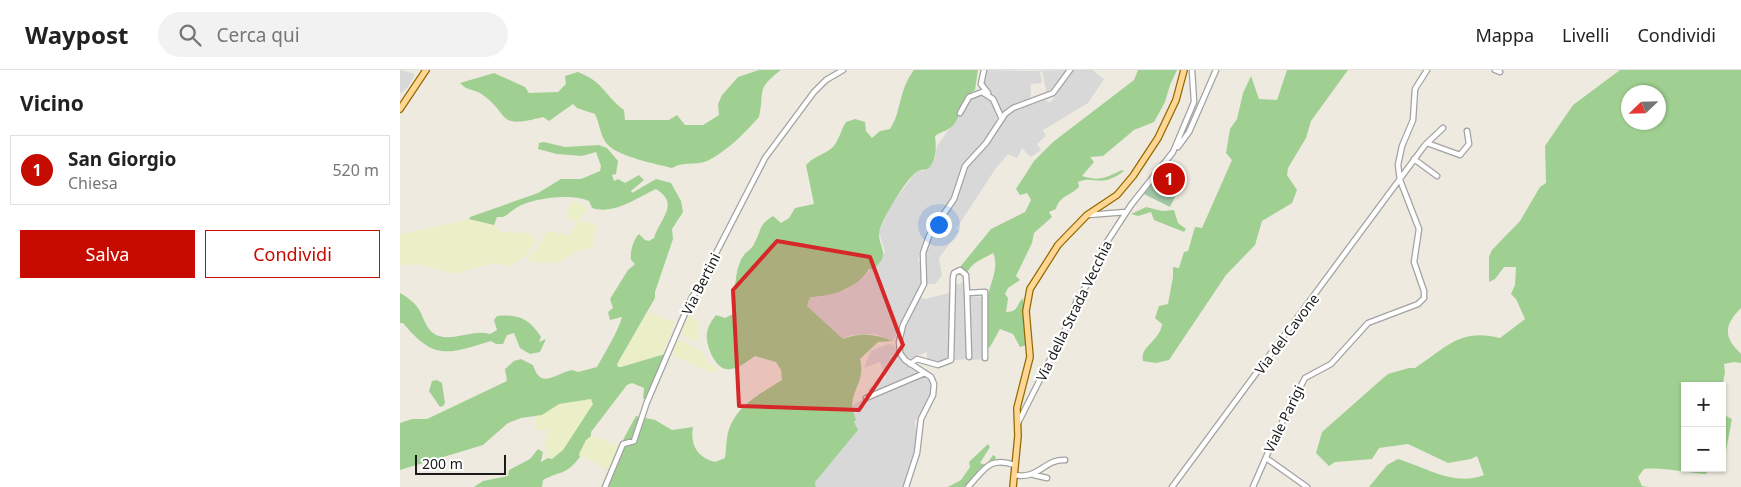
<!DOCTYPE html>
<html lang="it">
<meta charset="utf-8">
<style>
body{margin:0;font-family:"Noto Sans",sans-serif;background:#f2f2f2;color:#222}
.controls{position:absolute;right:15px;bottom:15px;display:grid;overflow:hidden;border-radius:0px;box-shadow:0 1px 4px #0004}
.controls button{width:45px;height:45px;display:grid;place-items:center;padding:0;border:0;border-bottom:1px solid #e0e0e0;background:#fff;color:#222;font:25px sans-serif}
.compass{position:absolute;left:1221px;top:15px;width:45px;height:45px;border-radius:50%;background:#fff;box-shadow:0 1px 4px #0004;rotate:247deg}
.scale{position:absolute;left:15px;bottom:12px;width:91px;box-sizing:border-box;padding-left:5px;border:2px solid #1b1b1b;border-top:0;font-size:14px;line-height:18px;white-space:nowrap;color:#1b1b1b;-webkit-text-stroke:4px #fff;paint-order:stroke}
.you{position:absolute;left:538px;top:154px;width:18px;height:18px;margin:-12px;border:4px solid #fff;border-radius:50%;background:#1a73e8;box-shadow:0 0 0 8px #1a73e833}
.badge{display:grid;place-items:center;width:32px;height:32px;border-radius:50%;background:#c60b00;color:#fff;font-size:16px;font-weight:700}
.pin{position:absolute;translate:-50% -50%;border:2px solid #fff;box-shadow:0 1px 5px #0006}
.list{margin:0;padding:0;list-style:none}
h2{display:flex;justify-content:space-between;align-items:center;height:65px;margin:0;padding:0 20px;font-size:21px}
h2 small{font-size:16px;font-weight:400;color:#767676}
.list li{display:grid;grid-template-columns:32px 1fr auto;gap:15px;align-items:center;box-sizing:border-box;height:70px;margin:0 10px 10px;padding:0 10px;border:1px solid #e0e0e0;border-radius:0px}
.list b{display:block;font-size:19px;white-space:nowrap}
.list p{margin:0;font-size:16px;white-space:nowrap;color:#767676}
.list em{font-size:16px;font-style:normal;color:#767676}
.actions{display:flex;gap:10px;padding:15px 20px}
.actions a{flex:1;padding:11px 0;border:1px solid #c60b00;border-radius:0px;text-align:center;font-size:18px;color:#c60b00}
.actions .main{background:#c60b00;color:#fff}
.icon{flex:none;width:28px;height:28px;fill:none;stroke:currentColor;stroke-width:2;stroke-linecap:round;stroke-linejoin:round}
.map{position:relative;flex:none;width:1341px;height:417px;overflow:hidden}
header{display:flex;align-items:center;gap:30px;box-sizing:border-box;height:70px;padding:0 25px;background:#fff;border-bottom:1px solid #e0e0e0}
header strong{font-size:24px}
nav{display:flex;gap:28px;margin-inline-start:auto;font-size:18px}
.search{width:350px;height:45px;background:#f2f2f2;display:flex;align-items:center;gap:12px;box-sizing:border-box;padding:0 18px;border-radius:28px;color:#767676;font-size:19px}
main{display:flex}
aside{flex:1;background:#fff}
.map>svg:first-child{display:block}
.residential{fill:#d9d8d8}
.farmland{fill:#eaefc8}
.forest{fill:#a0d091;fill-rule:evenodd}
.cemetery{fill:#9fc8a7}
.lines{fill:none;stroke-linecap:round;stroke-linejoin:round}
.minor-casing{stroke:#a2a2a2;stroke-width:7}
.major-casing{stroke:#926a00;stroke-width:8}
.minor{stroke:#fff;stroke-width:4.5}
.major{stroke:#ffd693;stroke-width:5.5}
.marked{fill:#d62828;fill-opacity:0.2;stroke:#d62828;stroke-width:4;stroke-linejoin:round}
.labels{text-anchor:middle;stroke-width:4.5;stroke-linejoin:round;paint-order:stroke}
.street-label{font-size:14px;fill:#1b1b1b;stroke:#fff}
</style>
<header>
<strong>Waypost</strong>
<div class="search"><svg class="icon" aria-label="search" viewBox="0 0 24 24"><circle cx="10" cy="10" r="6"/><path d="M15 15l6 6"/></svg>Cerca qui</div>
<nav><a>Mappa</a><a>Livelli</a><a>Condividi</a></nav>
</header>
<main>
<aside>
<h2>Vicino<small></small></h2>
<ul class="list">
<li><span class="badge">1</span><div><b>San Giorgio</b><p>Chiesa</p></div><em>520 m</em></li>
</ul>
<div class="actions"><a class="main">Salva</a><a>Condividi</a></div>
</aside>
<div class="map">
<svg width="1341" height="417" viewBox="0 0 1341 417">
<rect width="100%" height="100%" fill="#eeeadf"/>
<path class="residential" d="M0,0L15,4L8,17L0,24Z
M586,0L628,1L668,0L647,24L642,1L640,2L642,13L631,14L630,30L617,34L602,43L592,23L583,17Z
M673,0H692L704,9L688,33L643,60L646,66L637,74L641,80L631,87L622,78L617,88L608,84L596,98L556,159L559,161L539,188L542,206L535,214H527L524,188L526,178L541,150L555,131L566,98L607,45L617,39L646,30L650,33Z
M585,24L595,37L597,45L596,53L585,70L565,93L554,127L536,150L520,179L518,191L521,194L522,214L493,271L475,264L451,265L443,269L407,236L410,227H419L446,220L464,207L485,182L479,162L490,136L517,101H524L535,89L537,76L559,45L561,46L567,32L579,25Z
M565,212L567,289L555,290L553,269L554,222H556V215Z
M549,223L551,289L538,294L527,291V282L507,290L501,282L502,261L520,227L525,229Z
M568,226L583,227V289L571,290Z
M488,274L494,275L498,283L485,289L497,285L509,298L520,303L470,325L468,319L486,308L480,292L464,298L471,281Z
M520,307L530,310L532,323L515,352L517,375L505,417H416L415,412L456,350L452,336L464,328L468,330Z"/>
<path class="farmland" d="M172,130L188,138L178,151L197,154L193,168L195,174L188,179L178,180L159,193L131,192L127,188L136,180L147,161L170,165L177,152L166,146Z
M69,149L94,155L101,162L130,163L135,168V173L124,187L109,196L94,193L53,204L23,195H0V164Z
M248,242L275,252L262,285L218,297L217,294Z
M288,246L299,252V270L295,272L279,263Z
M277,269L300,280L308,293L317,298V301L313,303L274,286L273,280Z
M192,329L194,334L163,380L151,389L148,388L144,375L148,360H136L135,345H142L159,334Z
M193,366L220,377L209,400L179,385L186,370Z"/>
<path class="forest" d="M359,0H381C355,20 365,20 359,47C345,63 326,82 307,91C295,96 282,91 272,98C256,94 221,87 209,76C200,68 200,54 195,44L177,38L173,34L149,51L143,47C94,60 112,44 80,23C72,19 66,20 60,13L94,3L125,17L129,23L158,22L166,14L165,6L178,2C204,12 204,25 224,40L225,50H269L277,45L285,55H303L319,45L318,34L322,25L338,7Z
M514,0H578L575,20C560,27 563,42 555,53C549,61 542,61 535,66C536,75 537,87 531,95C528,101 523,99 518,101C507,107 484,146 480,159C475,176 494,183 473,199H469C458,218 431,227 410,227L407,236L443,269C460,262 477,264 493,271L478,272L460,289C465,311 454,315 452,335C452,339 455,346 456,350L454,352L458,360L415,412L416,417H203L206,406L212,401L224,368L236,346L255,350L272,360L293,357C290,375 297,387 315,392L325,388C326,381 326,374 327,368C332,337 359,325 382,310L381,300L376,292L355,286C347,291 337,301 326,299C314,297 305,273 307,263C308,256 312,250 316,245L325,248L335,243C334,227 334,198 344,185C347,181 352,179 354,174C362,160 358,155 373,146L381,153L389,148L395,138L414,134L406,95C414,86 424,85 433,77C439,70 441,60 446,52L455,49L465,52L466,61L472,68L480,61L490,59C502,41 498,21 514,0Z
M738,0H777L770,15L765,32L754,52L734,60L703,86L690,87L694,92L682,106C701,112 706,107 722,100L724,101C700,119 696,105 678,112L679,117C670,126 659,126 656,139L649,142L652,147L634,163L632,173L616,206L620,210L608,218L605,224L608,228L606,242C619,242 615,236 623,228L627,275L620,277L613,264L600,259L590,277L587,278C586,262 586,246 587,230C589,215 600,198 593,183C583,189 572,192 567,203L560,197L591,159L625,142L631,130L627,123L620,125L616,119L634,91L653,72L734,10Z
M887,0H948L911,51L906,68L888,98L887,105L897,120L892,133L862,151L855,175L826,205L769,290L756,293L743,291C739,277 760,271 762,254L755,248L759,236L768,234L773,207V197L779,198L784,182L788,181L795,157L802,158L832,90L826,83L830,59L837,49L843,23L851,6L859,29L877,30Z
M1220,0H1341V238C1324,255 1323,267 1341,284V293L1334,292L1324,294L1325,303L1322,316H1285V398H1309L1306,404C1287,403 1263,397 1244,399L1238,407L1242,416L1248,417H969L987,395L998,389C1025,397 1055,417 1084,405L1077,386L1071,389L1048,393L1008,374L979,378L972,389L935,392L929,396L916,383L922,362L982,309L988,304L1009,298H1015C1047,277 1060,258 1100,268L1125,249L1116,229L1111,224L1115,215L1116,197H1104L1095,209L1089,212V187L1092,180L1120,151L1140,117L1146,113L1145,76L1173,35ZM1228,22H1258V52H1228Z
M144,72L165,77L199,75L207,78L218,91L216,104L212,105L214,111L218,109L225,113L239,105L244,110L231,121L232,123L256,109L271,113L281,131L283,142L272,159L273,169L255,222V228L217,294L218,297H221L265,284L246,330L243,328L244,318L232,313L227,315L191,362V366L186,370L179,384L180,387C165,406 162,400 143,410L142,417H74L83,411L108,406L109,400L130,389L138,379L143,382L141,392L148,388L152,389L163,380L193,334L191,329L159,334L142,345L121,348L108,353L83,375L0,400V353L12,349H27L107,311L105,299L114,291L121,289L133,295C141,320 154,304 172,300L178,302L197,297C205,282 218,262 222,247L210,250L208,242L213,238L210,229L228,200L235,194L231,190C230,182 233,170 239,164L245,170L249,171L254,168C259,150 281,134 256,119C236,128 215,145 192,138L189,131C171,123 132,128 116,138C111,141 108,145 103,147H97L94,155L69,149L70,147L138,123L161,109H181L200,101L201,96L196,82L182,86L157,84L138,79L139,73Z
M746,137L762,141L774,140L778,153L786,159L784,162L754,150L751,142L738,146L731,144Z
M0,223C6,226 14,232 18,238C24,247 26,262 39,266C55,271 73,259 90,264L97,260L94,250L97,246C118,244 129,248 141,267L139,272L146,269L140,282L130,284L120,278L114,263L107,265L103,274H96L91,271C49,284 34,291 3,253H0Z
M37,310L42,313L45,333L43,336L40,337L29,321L32,311Z
M1322,344L1332,349L1325,386L1322,387Z
M588,374L590,377L580,393L586,395L593,385L596,387L594,391L565,417H548L561,410L570,397L569,392Z"/>
<path class="cemetery" d="M763,98L784,109L770,137L744,124Z"/>
<g class="lines">
<defs>
<path id="minor" d="M584,0L581,14L588,23
M1095,0L1100,2
M560,43L569,27L582,22L593,29L602,49
M1027,73L1060,85L1069,74L1067,61
M778,77L789,62L816,0
M1014,89L1037,106
M688,145L726,142
M567,223L569,287
M510,294L517,289L538,295L551,290L553,208L554,203L560,200L566,205L567,223L585,222V288
M466,328L525,303
M618,353L665,260L677,230L696,201L703,178L731,135L773,82L794,32L792,0
M866,388L907,417
M614,405C639,410 644,389 665,390
M634,405L647,408
M205,417L223,374L234,371L247,332L292,227L306,210L314,187L365,88L414,22L426,10L443,0
M506,417L517,383L521,349L533,325L534,314L531,307L505,290L500,283L499,272L503,255L524,214L523,183L529,166L554,129L565,96L586,73L605,44L613,38L653,23L670,0
M568,417C585,399 589,386 615,395
M772,417L1025,75L1043,58
M853,417L877,362L905,308L931,294L968,253L1018,234L1024,228V221L1014,192L1019,159L1000,110L998,95L1002,76L1013,50L1015,19L1027,0"/>
<path id="major" d="M0,39L26,0
M613,417L618,366L617,338L630,287L626,241L630,219L658,175L687,145L717,125L733,106L758,68L776,30L784,0"/>
</defs>
<use href="#minor" class="minor-casing"/>
<use href="#major" class="major-casing"/>
<use href="#minor" class="minor"/>
<use href="#major" class="major"/>
</g>
<path class="marked" d="M377,171L470,187L503,275L459,340L339,336L333,220Z"/>
<g class="labels">
<g class="street-label">
<text transform="translate(301 214) rotate(-63)" y="5">Via Bertini</text>
<text transform="translate(674 241) rotate(-64)" y="5">Via della Strada Vecchia</text>
<text transform="translate(887 264) rotate(-53)" y="5">Via del Cavone</text>
<text transform="translate(884 349) rotate(-64)" y="5">Viale Parigi</text>
</g>
</g>
</svg>
<div class="controls">
<button>+</button>
<button>−</button>
</div>
<svg class="compass" viewBox="-18 -18 36 36"><path d="M0-13l5 13h-10z" fill="#e53935"/><path d="M0 13l5-13h-10z" fill="#767676"/></svg>
<div class="scale">200 m</div>
<div class="you"></div>
<div class="pin badge" style="left:769px;top:109px">1</div>
</div>
</main>
